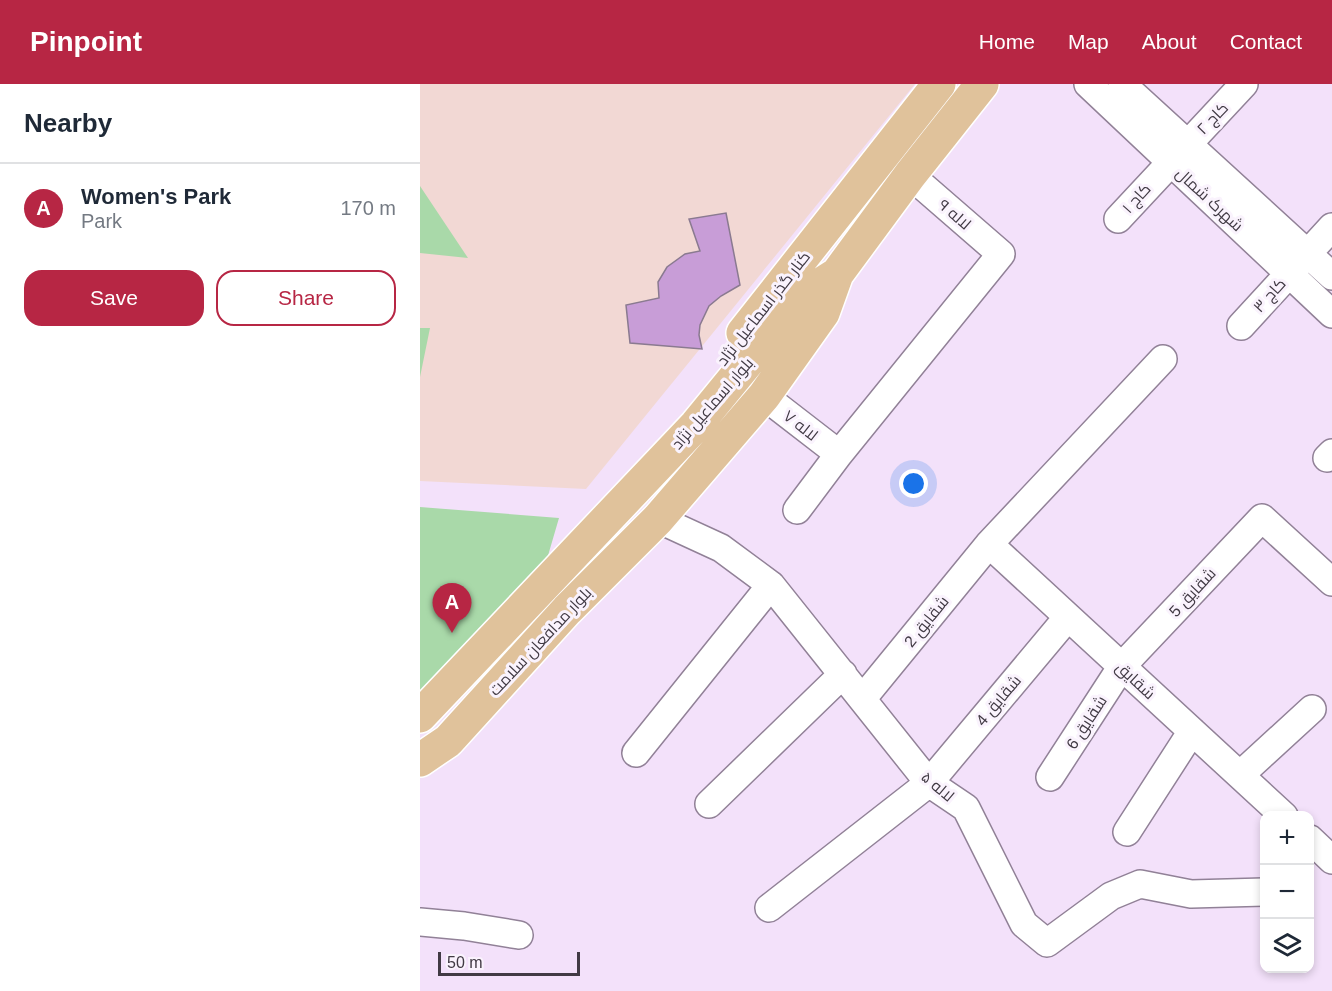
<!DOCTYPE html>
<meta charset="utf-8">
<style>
body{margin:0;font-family:Helvetica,Cairo,sans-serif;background:#f2f2f3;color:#1f2937}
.controls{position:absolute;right:18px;bottom:18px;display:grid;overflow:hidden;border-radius:12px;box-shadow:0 3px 9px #0003}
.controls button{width:54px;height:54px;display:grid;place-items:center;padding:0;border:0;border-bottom:2px solid #e0e1e3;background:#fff;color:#1f2937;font:30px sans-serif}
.scale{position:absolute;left:18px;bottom:15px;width:142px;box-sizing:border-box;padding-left:6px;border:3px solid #413a44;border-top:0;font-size:16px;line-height:21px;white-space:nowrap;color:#413a44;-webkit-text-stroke:4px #faf3fd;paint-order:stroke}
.you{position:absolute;left:494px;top:400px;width:21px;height:21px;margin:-15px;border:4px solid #fff;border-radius:50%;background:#1a73e8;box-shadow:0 0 0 9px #1a73e833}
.badge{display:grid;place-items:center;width:39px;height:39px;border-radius:50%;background:#b72644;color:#fff;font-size:20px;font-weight:700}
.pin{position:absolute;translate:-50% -50px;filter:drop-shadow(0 2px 3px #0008)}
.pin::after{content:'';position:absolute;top:32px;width:21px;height:18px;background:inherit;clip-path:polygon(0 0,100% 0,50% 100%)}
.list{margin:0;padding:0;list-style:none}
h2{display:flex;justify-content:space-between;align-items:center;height:78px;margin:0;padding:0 24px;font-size:26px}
h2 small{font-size:20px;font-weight:400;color:#747a83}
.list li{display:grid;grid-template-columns:39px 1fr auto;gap:18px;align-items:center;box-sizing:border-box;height:90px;padding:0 24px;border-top:2px solid #e0e1e3}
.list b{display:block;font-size:22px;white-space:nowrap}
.list p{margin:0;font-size:20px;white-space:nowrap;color:#747a83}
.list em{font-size:20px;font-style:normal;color:#747a83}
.actions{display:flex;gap:12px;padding:18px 24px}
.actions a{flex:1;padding:14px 0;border:2px solid #b72644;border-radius:18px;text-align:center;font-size:21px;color:#b72644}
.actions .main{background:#b72644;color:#fff}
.icon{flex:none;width:33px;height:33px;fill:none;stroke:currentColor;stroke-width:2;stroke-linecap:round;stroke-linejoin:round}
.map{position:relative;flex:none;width:912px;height:907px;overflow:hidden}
header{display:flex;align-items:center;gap:36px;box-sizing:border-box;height:84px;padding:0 30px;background:#b72644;color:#fff}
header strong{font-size:28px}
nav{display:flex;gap:33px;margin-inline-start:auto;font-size:21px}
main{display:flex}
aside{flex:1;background:#fff}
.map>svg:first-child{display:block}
.education{fill:#f2d8d4}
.green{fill:#a9d9a9}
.building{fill:#c89dd7;stroke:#8a7a90;stroke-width:1.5}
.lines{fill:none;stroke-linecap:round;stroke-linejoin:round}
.minor-casing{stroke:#918197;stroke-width:30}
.major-casing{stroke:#fff;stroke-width:36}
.minor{stroke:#fff;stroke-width:27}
.major{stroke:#e0c29b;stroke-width:33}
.labels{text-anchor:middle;stroke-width:6;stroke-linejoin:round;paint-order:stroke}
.street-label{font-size:16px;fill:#413a44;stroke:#faf3fd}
</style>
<header>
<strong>Pinpoint</strong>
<nav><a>Home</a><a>Map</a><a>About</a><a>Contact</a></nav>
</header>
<main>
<aside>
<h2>Nearby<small></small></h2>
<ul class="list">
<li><span class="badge">A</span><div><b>Women's Park</b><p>Park</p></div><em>170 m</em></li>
</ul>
<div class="actions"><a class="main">Save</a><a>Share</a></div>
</aside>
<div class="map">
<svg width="912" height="907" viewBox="0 0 912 907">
<rect width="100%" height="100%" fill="#f3e1fa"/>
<path class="education" d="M0,0H495L166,405L0,397Z"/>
<path class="green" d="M0,102L48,174L0,169Z
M0,244H10L0,293Z
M0,423L139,434L127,475L0,623Z"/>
<path class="building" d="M306,129L320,201L301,212L289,222L280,241L279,251L282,265L210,259L206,221L239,214L238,198L247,183L265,170L280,167L269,135Z"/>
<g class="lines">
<defs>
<path id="minor" d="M668,0L912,230
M702,0L912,192
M698,135L824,0
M821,242L912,143
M344,312L419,370
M907,374L912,369
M377,426L419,370L581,170L490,91
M238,435L301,464L351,501L509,699L546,724L604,840L627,859L691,812L720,800L771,810L844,808
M569,460L864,732
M443,614L569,460L743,275
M216,669L351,501
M820,691L892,625
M630,693L702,582L842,434L912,498
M289,720L423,590
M707,748L772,647
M890,755L912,776
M349,824L509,699L648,533
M0,838L44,842L99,851"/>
<path id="major" d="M323,249L519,0
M0,632L276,341L381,213L417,190
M0,676L28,657L147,526L238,435L344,312L403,229L417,190L490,91L562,0"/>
</defs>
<use href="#minor" class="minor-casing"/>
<use href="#major" class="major-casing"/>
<use href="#minor" class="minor"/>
<use href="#major" class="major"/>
</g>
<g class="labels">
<g class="street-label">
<text transform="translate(792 34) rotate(-46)" y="6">کاج ۲</text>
<text transform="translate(716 114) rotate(-48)" y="6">کاج ۱</text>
<text transform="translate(790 115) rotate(43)" y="6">شهرک شمال</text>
<text transform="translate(535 130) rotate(41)" y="6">لاله ۹</text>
<text transform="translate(849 211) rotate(-48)" y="6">کاج ۳</text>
<text transform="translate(343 224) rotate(-52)" y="6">کنار گذر اسماعیل نژاد</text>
<text transform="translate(292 319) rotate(-49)" y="6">بلوار اسماعیل نژاد</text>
<text transform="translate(381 341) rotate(38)" y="6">لاله ۷</text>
<text transform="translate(772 508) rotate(-47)" y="6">شقايق 5</text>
<text transform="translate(506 537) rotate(-51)" y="6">شقايق 2</text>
<text transform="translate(120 557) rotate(-47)" y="6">بلوار مدافعان سلامت</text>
<text transform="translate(716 596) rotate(43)" y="6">شقايق</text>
<text transform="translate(578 616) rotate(-50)" y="6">شقايق 4</text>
<text transform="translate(666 638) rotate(-57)" y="6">شقايق 6</text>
<text transform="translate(518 702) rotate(40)" y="6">لاله ۵</text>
</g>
</g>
</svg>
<div class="controls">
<button>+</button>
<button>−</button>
<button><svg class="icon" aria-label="layers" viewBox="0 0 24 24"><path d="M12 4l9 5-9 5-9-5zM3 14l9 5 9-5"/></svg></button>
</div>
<div class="scale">50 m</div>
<div class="you"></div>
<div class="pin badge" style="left:32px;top:549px">A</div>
</div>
</main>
